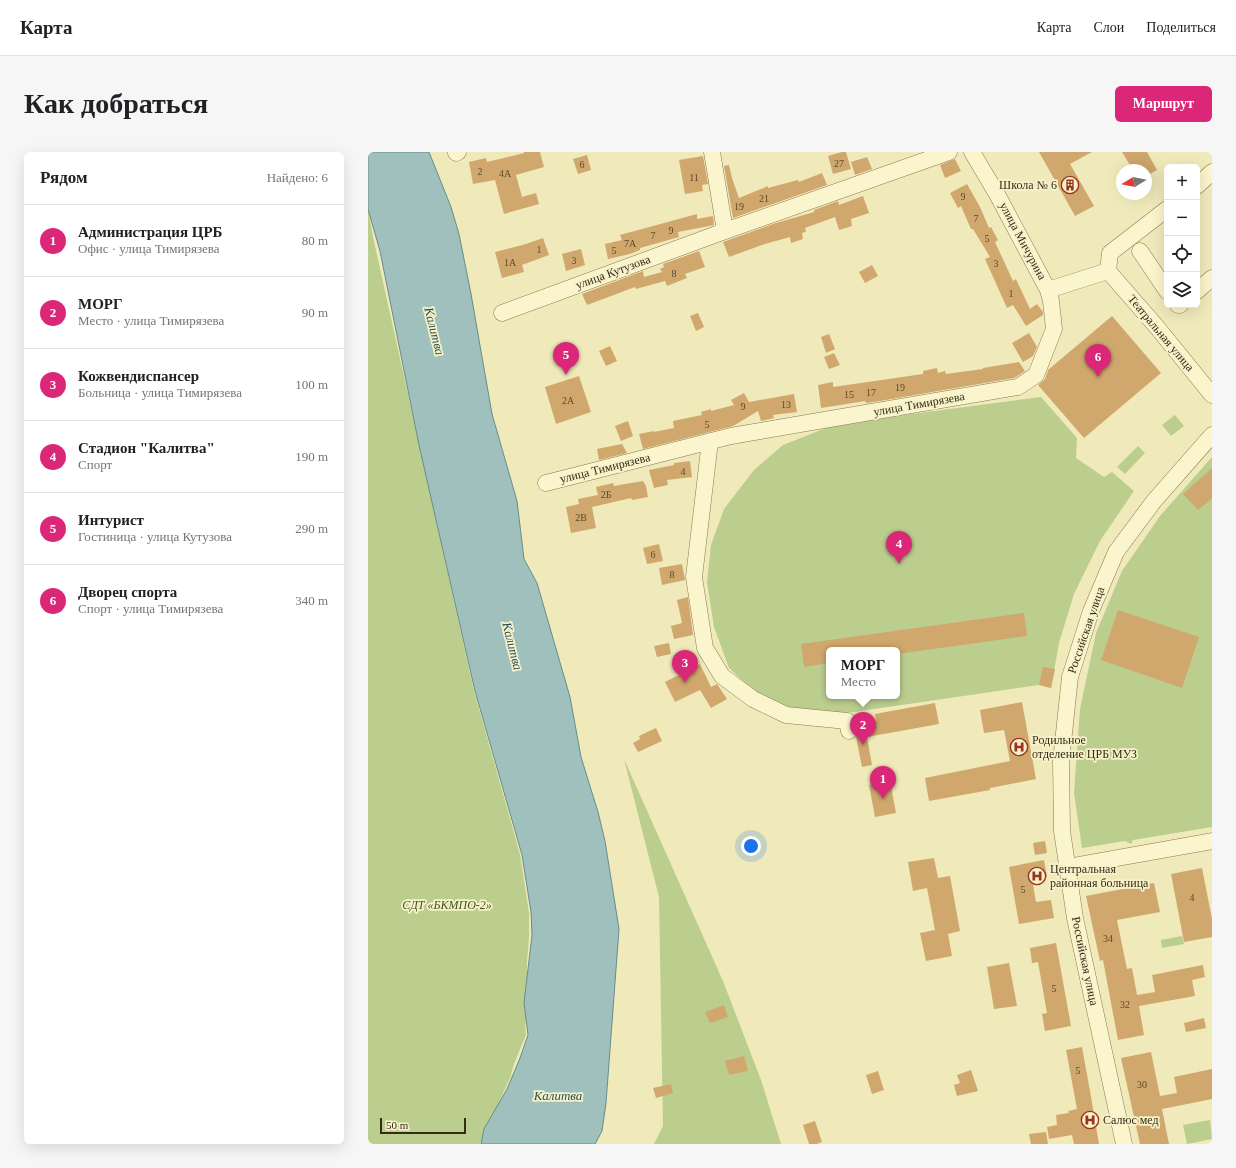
<!DOCTYPE html>
<html lang="ru">
<meta charset="utf-8">
<style>
body{margin:0;font-family:Georgia,serif;background:#f6f6f6;color:#202124}
.controls{position:absolute;right:12px;top:12px;display:grid;overflow:hidden;border-radius:6px;box-shadow:0 4px 16px #0002}
.controls button{width:36px;height:36px;display:grid;place-items:center;padding:0;border:0;border-bottom:1px solid #e0e0e0;background:#fff;color:#202124;font:20px sans-serif}
.compass{position:absolute;left:748px;top:12px;width:36px;height:36px;border-radius:50%;background:#fff;box-shadow:0 4px 16px #0002;rotate:260deg}
.scale{position:absolute;left:12px;bottom:10px;width:86px;box-sizing:border-box;padding-left:4px;border:2px solid #352b19;border-top:0;font-size:11px;line-height:14px;white-space:nowrap;color:#352b19;-webkit-text-stroke:3px #f7f2c9;paint-order:stroke}
.you{position:absolute;left:383px;top:694px;width:14px;height:14px;margin:-10px;border:3px solid #fff;border-radius:50%;background:#1a73e8;box-shadow:0 0 0 6px #1a73e833}
.badge{display:grid;place-items:center;width:26px;height:26px;border-radius:50%;background:#db2777;color:#fff;font-size:13px;font-weight:700}
.pin{position:absolute;translate:-50% -33px;filter:drop-shadow(0 1px 2px #0008)}
.pin::after{content:'';position:absolute;top:21px;width:14px;height:12px;background:inherit;clip-path:polygon(0 0,100% 0,50% 100%)}
.popup{position:absolute;left:458px;top:495px;width:74px;height:52px;box-sizing:border-box;display:grid;place-content:center;border-radius:6px;background:#fff;filter:drop-shadow(0 1px 3px #0005);font-size:13px;white-space:nowrap;color:#757577}
.popup b{font-size:15px;color:#202124}
.popup::after{content:'';position:absolute;left:50%;top:100%;margin-left:-8px;border:8px solid transparent;border-top-color:#fff}
.list{margin:0;padding:0;list-style:none}
h2{display:flex;justify-content:space-between;align-items:center;height:52px;margin:0;padding:0 16px;font-size:17px}
h2 small{font-size:13px;font-weight:400;color:#757577}
.list li{display:grid;grid-template-columns:26px 1fr auto;gap:12px;align-items:center;box-sizing:border-box;height:72px;padding:0 16px;border-top:1px solid #e0e0e0}
.list b{display:block;font-size:15px;white-space:nowrap}
.list p{margin:0;font-size:13px;white-space:nowrap;color:#757577}
.list em{font-size:13px;font-style:normal;color:#757577}
.icon{flex:none;width:22px;height:22px;fill:none;stroke:currentColor;stroke-width:2;stroke-linecap:round;stroke-linejoin:round}
.map{position:relative;flex:none;width:844px;height:992px;overflow:hidden;border-radius:6px}
header{display:flex;align-items:center;gap:24px;box-sizing:border-box;height:56px;padding:0 20px;background:#fff;border-bottom:1px solid #e0e0e0}
header strong{font-size:19px}
nav{display:flex;gap:22px;margin-inline-start:auto;font-size:14px}
.intro{display:flex;align-items:center;justify-content:space-between;box-sizing:border-box;height:96px;padding:0 24px}
h1{margin:0;font-size:28px}
.button{padding:10px 18px;border-radius:6px;background:#db2777;color:#fff;font-size:14px;font-weight:700}
main{display:flex;gap:24px;padding:0 24px}
aside{flex:1;background:#fff;border-radius:6px;box-shadow:0 4px 16px #0002}
.map>svg:first-child{display:block}
.green{fill:#bbce8e;fill-rule:evenodd}
.water{fill:#9fc0bc;stroke:#668d8a}
.building{fill:#d0a86d}
.lines{fill:none;stroke-linecap:round;stroke-linejoin:round}
.minor-casing{stroke:#877853;stroke-width:17}
.minor{stroke:#fbf5cd;stroke-width:16}
.labels{text-anchor:middle;stroke-width:3.5;stroke-linejoin:round;paint-order:stroke}
.number-label{font-size:10px;fill:#5c4a2e}
.poi-label{font-size:12px;fill:#352b19;stroke:#f7f2c9;text-anchor:start}
.street-label{font-size:12px;fill:#352b19;stroke:#f7f2c9}
.park-label{font-size:12px;font-style:italic;fill:#3d521f;stroke:#f7f2c9}
.water-label{font-size:13px;font-style:italic;fill:#285156;stroke:#f7f2c9}
</style>
<header>
<strong>Карта</strong>
<nav><a>Карта</a><a>Слои</a><a>Поделиться</a></nav>
</header>
<div class="intro"><h1>Как добраться</h1><a class="button">Маршрут</a></div>
<main>
<aside>
<h2>Рядом<small>Найдено: 6</small></h2>
<ul class="list">
<li><span class="badge">1</span><div><b>Администрация ЦРБ</b><p>Офис · улица Тимирязева</p></div><em>80 m</em></li>
<li><span class="badge">2</span><div><b>МОРГ</b><p>Место · улица Тимирязева</p></div><em>90 m</em></li>
<li><span class="badge">3</span><div><b>Кожвендиспансер</b><p>Больница · улица Тимирязева</p></div><em>100 m</em></li>
<li><span class="badge">4</span><div><b>Стадион &quot;Калитва&quot;</b><p>Спорт</p></div><em>190 m</em></li>
<li><span class="badge">5</span><div><b>Интурист</b><p>Гостиница · улица Кутузова</p></div><em>290 m</em></li>
<li><span class="badge">6</span><div><b>Дворец спорта</b><p>Спорт · улица Тимирязева</p></div><em>340 m</em></li>
</ul>
</aside>
<div class="map">
<svg width="844" height="992" viewBox="0 0 844 992">
<rect width="100%" height="100%" fill="#f0e9ba"/>
<path class="green" d="M0,55L5,85L106,539L152,702L161,761V786L159,810V865L157,873L158,883L146,912L142,926L112,992H0Z
M673,245L709,286L708,306L736,325L744,320L766,339L732,389L706,442L691,491L683,536L671,533L479,561L455,562L432,560L386,539L361,516L346,475L339,430L343,393L356,357L386,318L415,293L468,272ZM461,498H529V544H461Z
M807,263L816,274L803,284L794,273Z
M770,294L777,301L757,322L749,315Z
M844,305V675L765,688L763,692L757,689L714,696L706,641L712,557L728,481L754,419L792,364Z
M256,607L355,829L393,928L413,992H286L295,974L291,745Z
M814,784L816,792L794,796L793,788Z
M842,968L844,987L819,992L815,973Z"/>
<path class="water" d="M0,0H61L83,55L91,82L103,142L124,262L149,349L156,407L169,431L202,545L213,605L230,660L237,689L251,777L238,951L234,979L227,992H113L116,977L139,937L152,906L160,883L156,851L164,783L163,760L154,703L107,539L51,293L12,99L0,57Z"/>
<path class="building" d="M156,0H172L176,15L148,23L154,45L168,41L171,52L136,62L127,28L105,32L101,10L118,6L119,10L156,1Z
M474,0H478L483,17L465,22L460,4Z
M671,0H724L702,12L726,54L707,64Z
M754,0H779L789,18L778,24V18H765Z
M219,3L223,18L210,22L205,7Z
M335,4L340,32L334,33L335,39L317,42L311,8Z
M499,5L504,17L487,23L483,10Z
M587,7L593,19L577,26L572,13Z
M361,13L364,26L371,46L400,34V36L430,28L431,30L454,21L459,33L365,66L356,14Z
M599,32L612,55L621,76L623,75L630,88L627,90L645,129L648,127L662,157L669,152L675,160V163L658,174L645,153L639,156L617,107L622,105L605,77H603L593,54L590,56L582,41Z
M495,44L501,61L483,67L484,74L471,78L467,65L437,76L438,80L434,81L435,87L423,91L422,85L397,92L361,105L355,90L408,71L446,60V58L470,49L471,53Z
M329,62V67L345,64L346,73L310,80L311,85L272,96V98L262,102L240,107L237,92L254,88L252,83Z
M175,86L181,103L154,113L156,120L134,126L127,100L158,92Z
M213,97L217,113L198,119L194,102Z
M331,99L337,115L317,122L319,126L299,134L297,129L268,137L267,135L219,153L214,142L275,119L276,125L294,120L292,117L296,115L295,112Z
M504,113L510,124L497,131L491,120Z
M330,161L336,175L328,179L322,164Z
M744,164L793,221L716,286L670,233L677,227L680,218Z
M661,181L669,195L665,204L655,210L644,191Z
M461,182L467,197L458,201L453,185Z
M242,194L249,209L238,214L231,199Z
M466,201L472,213L461,217L456,205Z
M651,210L657,219L646,226L512,249L498,251L497,249L453,256L450,233L465,230V235L555,222V219L569,216L570,221L577,219L578,222L615,217V216Z
M211,224L223,260L188,272L177,235Z
M376,241L381,250L426,242L429,260L405,263L406,266L393,269L390,259L365,274L275,297L271,282L286,279V280L306,276L305,269L334,263L333,260L343,257V259L366,253L363,248Z
M260,269L265,284L253,289L247,274Z
M254,292L259,301L231,308L229,297Z
M322,309L324,325L299,328L300,333L286,336L281,318L306,313V311Z
M844,316V346L830,358L815,342Z
M275,329L278,334L280,345L264,348L263,346L224,355L228,376L203,381L198,355L211,352L210,347L230,343L228,335L245,331L246,334Z
M291,392L295,409L279,412L275,396Z
M314,412L317,428L294,433L291,416Z
M320,445L325,483L306,487L303,474L314,471L309,448Z
M750,458L831,485L814,536L733,508Z
M656,461L659,484L529,502V498H461V511L436,515L433,492Z
M301,491L303,502L289,505L286,494Z
M332,512L343,535L349,532L359,547L343,556L332,538L307,550L297,530Z
M675,515L687,517L683,536L671,533Z
M654,550L668,627L622,636V638L561,649L557,626L642,609L636,578L616,581L612,558Z
M567,551L571,572L499,585L504,613L494,615L488,585L490,582L489,572L508,569L507,562Z
M288,576L294,589L270,600L265,591L272,587L271,584Z
M522,629L528,661L507,665L501,633Z
M677,689L679,701L667,703L665,691Z
M566,706L570,726L582,724L592,779L580,782L584,804L558,809L552,781L567,778L559,736L545,739L540,710Z
M676,708L679,725L664,727L668,750L683,748L686,766L651,772L641,715Z
M834,716L844,767V785L816,790L803,722Z
M786,731L792,760L749,768L759,817L764,816L769,843L787,840L784,823L835,813L837,825L824,828L827,844L771,854L776,883L750,888L735,808L732,809L718,744Z
M688,791L703,874L677,879L674,862L679,861L670,810L664,811L662,796Z
M641,811L649,854L626,857L619,815Z
M356,853L360,865L342,871L337,860Z
M836,866L838,876L818,880L816,871Z
M714,895L722,939L731,992H706L704,983L681,987L679,975L689,973L688,963L701,961L700,959L709,957L698,898Z
M783,900L792,944L809,941L806,925L844,917V947L794,957L801,992H772L753,906Z
M376,904L380,919L361,923L357,909Z
M603,918L610,939L589,944L586,933L592,931L589,923Z
M510,919L516,938L504,942L498,923Z
M303,932L305,941L288,946L285,936Z
M447,969L454,990L449,992H441L435,973Z
M678,980L680,992H663L661,982Z"/>
<g class="lines">
<defs>
<path id="minor" d="M344,0L357,79
M88,1L90,0
M829,34L844,20
M772,99L799,139
M740,119L788,174L844,243
M680,138L740,119L742,101L799,57
M829,139L844,126
M810,153H812
M134,161L357,79L581,0
M342,289L326,425L337,496L354,524L385,547L418,563L479,569L481,579
M178,331L363,284L650,235L668,223L686,177L683,149L680,138L630,44L604,0
M699,715L844,689
M756,992L707,766L694,679L693,609L702,525L723,459L748,400L786,349L844,283"/>
</defs>
<use href="#minor" class="minor-casing"/>
<use href="#minor" class="minor"/>
</g>
<defs>
<symbol id="building-ring" viewBox="-11 -11 22 22"><circle r="9.5" fill="#f7f2c9" stroke="#993420" stroke-width="1.5"/><path d="M-4-6H4V6H1V3H-1V6H-4ZM-2.5-4.3h1.7v1.8h-1.7ZM.8-4.3h1.7v1.8H.8ZM-2.5-1h1.7V.8h-1.7ZM.8-1h1.7V.8H.8Z" fill="#993420"/></symbol>
<symbol id="hospital-ring" viewBox="-11 -11 22 22"><circle r="9.5" fill="#f7f2c9" stroke="#993420" stroke-width="1.5"/><path d="M-5-5h3v3.5h4V-5h3V5h-3V1.5h-4V5h-3Z" fill="#993420"/></symbol>
</defs>
<g fill-rule="evenodd">
<use href="#building-ring" x="692" y="23" width="20" height="20"/>
<use href="#hospital-ring" x="641" y="585" width="20" height="20"/>
<use href="#hospital-ring" x="659" y="714" width="20" height="20"/>
<use href="#hospital-ring" x="712" y="958" width="20" height="20"/>
</g>
<g class="labels">
<g class="number-label">
<text x="471" y="15">27</text>
<text x="214" y="16">6</text>
<text x="112" y="23">2</text>
<text x="137" y="25">4А</text>
<text x="326" y="29">11</text>
<text x="595" y="48">9</text>
<text x="396" y="50">21</text>
<text x="371" y="58">19</text>
<text x="608" y="70">7</text>
<text x="303" y="82">9</text>
<text x="285" y="87">7</text>
<text x="619" y="90">5</text>
<text x="262" y="95">7А</text>
<text x="171" y="101">1</text>
<text x="246" y="102">5</text>
<text x="206" y="112">3</text>
<text x="142" y="114">1А</text>
<text x="628" y="115">3</text>
<text x="306" y="125">8</text>
<text x="643" y="145">1</text>
<text x="532" y="239">19</text>
<text x="503" y="244">17</text>
<text x="481" y="246">15</text>
<text x="200" y="252">2А</text>
<text x="418" y="256">13</text>
<text x="375" y="258">9</text>
<text x="339" y="276">5</text>
<text x="315" y="323">4</text>
<text x="238" y="346">2Б</text>
<text x="213" y="369">2В</text>
<text x="285" y="406">6</text>
<text x="304" y="426">8</text>
<text x="655" y="741">5</text>
<text x="824" y="749">4</text>
<text x="740" y="790">34</text>
<text x="686" y="840">5</text>
<text x="757" y="856">32</text>
<text x="710" y="922">5</text>
<text x="774" y="936">30</text>
</g>
<g class="poi-label">
<text x="689" y="37" text-anchor="end">Школа № 6</text>
<text x="664" y="592">Родильное<tspan x="664" dy="14">отделение ЦРБ МУЗ</tspan></text>
<text x="682" y="721">Центральная<tspan x="682" dy="14">районная больница</tspan></text>
<text x="735" y="972">Салюc мед</text>
</g>
<g class="street-label">
<text transform="translate(655 89) rotate(62)" y="4">улица Мичурина</text>
<text transform="translate(245 120) rotate(-20)" y="4">улица Кутузова</text>
<text transform="translate(793 181) rotate(50)" y="4">Театральная улица</text>
<text transform="translate(551 252) rotate(-10)" y="4">улица Тимирязева</text>
<text transform="translate(237 316) rotate(-14)" y="4">улица Тимирязева</text>
<text transform="translate(718 478) rotate(-71)" y="4">Российская улица</text>
<text transform="translate(717 809) rotate(78)" y="4">Российская улица</text>
</g>
<g class="park-label">
<text x="79" y="757">СДТ «БКМПО-2»</text>
</g>
<g class="water-label">
<text transform="translate(67 179) rotate(76)" y="5">Калитва</text>
<text transform="translate(145 494) rotate(76)" y="5">Калитва</text>
<text x="190" y="948">Калитва</text>
</g>
</g>
</svg>
<div class="controls">
<button>+</button>
<button>−</button>
<button><svg class="icon" aria-label="locate" viewBox="0 0 24 24"><circle cx="12" cy="12" r="6"/><path d="M12 2v4M12 18v4M2 12h4M18 12h4"/></svg></button>
<button><svg class="icon" aria-label="layers" viewBox="0 0 24 24"><path d="M12 4l9 5-9 5-9-5zM3 14l9 5 9-5"/></svg></button>
</div>
<svg class="compass" viewBox="-18 -18 36 36"><path d="M0-13l5 13h-10z" fill="#e53935"/><path d="M0 13l5-13h-10z" fill="#757577"/></svg>
<div class="scale">50 m</div>
<div class="you"></div>
<div class="pin badge" style="left:515px;top:647px">1</div>
<div class="pin badge" style="left:495px;top:593px">2</div>
<div class="popup"><b>МОРГ</b>Место</div>
<div class="pin badge" style="left:317px;top:531px">3</div>
<div class="pin badge" style="left:531px;top:412px">4</div>
<div class="pin badge" style="left:198px;top:223px">5</div>
<div class="pin badge" style="left:730px;top:225px">6</div>
</div>
</main>
